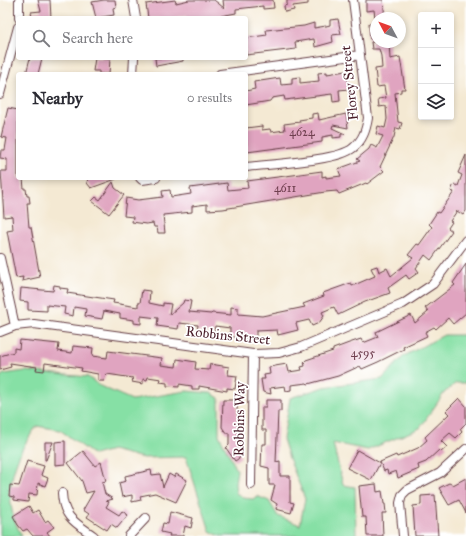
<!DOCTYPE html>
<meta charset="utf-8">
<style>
body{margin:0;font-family:"IM FELL Great Primer",serif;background:#f2f2f3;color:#2b2b33}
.controls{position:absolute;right:12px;top:12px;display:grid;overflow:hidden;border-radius:4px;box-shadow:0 2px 6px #0003}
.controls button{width:36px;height:36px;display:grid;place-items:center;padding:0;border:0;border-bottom:1px solid #e1e1e2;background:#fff;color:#2b2b33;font:20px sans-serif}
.compass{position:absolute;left:370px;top:12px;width:36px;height:36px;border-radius:50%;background:#fff;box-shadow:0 2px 6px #0003;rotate:311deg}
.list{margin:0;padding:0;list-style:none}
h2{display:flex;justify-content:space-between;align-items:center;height:52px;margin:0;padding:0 16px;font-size:17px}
h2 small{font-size:13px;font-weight:400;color:#7c7c81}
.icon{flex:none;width:22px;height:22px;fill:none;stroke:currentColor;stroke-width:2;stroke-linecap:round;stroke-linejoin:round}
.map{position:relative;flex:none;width:466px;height:536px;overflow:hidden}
.search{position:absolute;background:#fff;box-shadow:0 2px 6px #0003;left:16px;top:16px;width:232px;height:44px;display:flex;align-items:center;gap:10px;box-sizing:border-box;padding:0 14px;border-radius:4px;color:#7c7c81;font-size:15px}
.panel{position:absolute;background:#fff;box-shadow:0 2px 6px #0003;left:16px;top:72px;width:232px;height:108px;border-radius:4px}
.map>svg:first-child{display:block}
.green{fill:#86e0a5;stroke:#688068}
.building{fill:#e0a4c0}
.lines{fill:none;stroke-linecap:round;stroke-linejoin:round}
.minor-casing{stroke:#643d44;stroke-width:10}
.minor{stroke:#fff;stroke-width:8}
.labels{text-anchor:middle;stroke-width:3.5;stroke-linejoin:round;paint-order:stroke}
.number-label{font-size:12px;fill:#704050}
.street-label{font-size:14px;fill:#4a1f2b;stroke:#fff}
</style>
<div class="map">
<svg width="466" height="536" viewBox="0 0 466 536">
<rect width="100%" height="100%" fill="#fff"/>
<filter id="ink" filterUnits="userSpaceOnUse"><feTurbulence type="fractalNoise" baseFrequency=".025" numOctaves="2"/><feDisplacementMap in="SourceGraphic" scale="8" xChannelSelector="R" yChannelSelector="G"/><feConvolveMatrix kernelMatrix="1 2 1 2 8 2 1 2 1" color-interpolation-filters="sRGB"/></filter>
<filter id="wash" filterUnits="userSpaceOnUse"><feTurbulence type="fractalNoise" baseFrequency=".012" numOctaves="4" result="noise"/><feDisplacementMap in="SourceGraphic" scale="16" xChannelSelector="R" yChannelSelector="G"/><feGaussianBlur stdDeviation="0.9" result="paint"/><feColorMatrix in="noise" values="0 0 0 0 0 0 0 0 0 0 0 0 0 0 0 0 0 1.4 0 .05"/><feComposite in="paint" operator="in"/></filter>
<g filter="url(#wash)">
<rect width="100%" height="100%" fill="#f4e9d3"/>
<path class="green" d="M444,335H466V383H456L444,393L420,428L368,450L333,443L343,485L355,487L356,536H220L210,531L186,457L143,458L112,450L94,455L60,430L37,426C12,458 0,500 22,536H0V377L4,374L25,371L88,377L100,386L132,400L186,391L211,393L219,398V435L237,470L235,483L236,493L243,498L253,499L257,496L269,501L278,516L300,525L305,499L289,458L283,439L290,398L324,387L382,379L404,356Z"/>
<g id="blocks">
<path class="building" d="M38,0H50L51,18H32L31,12L41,11Z
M104,0H115L116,7L113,8L114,15L96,18L92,2Z
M175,0L176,3L189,0H214L224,8L223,0H273L274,8L263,9V6L236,9V13L210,18H187V15L173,18H148L146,4Z
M287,0H308V4L293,6L294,10L285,12L284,6L287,5Z
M366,0H383L385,18H375L374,10L366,11Z
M338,19L341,34L332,35L333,42L315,47L314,39L295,42L296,49L246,55V38L267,35L266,30L304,26L314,23V28L326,26L330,25V20Z
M376,22V38L370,39L369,23Z
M371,42H389L390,59L400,57L405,89H401V92L395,93L398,122L402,123L400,129L396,128L394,137L380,167L384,171L367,184L366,183L339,194L337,191L325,192L223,209L207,210V204L192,206V212L163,215L165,233H158L157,227H154L153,223L146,224L132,222L133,217L124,216L126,198L138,200L163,197L162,191L170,190L171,197L191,194L190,188L227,183L228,190L248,188L247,181L293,175L322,171V177L326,176V178L341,176L338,169L360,161L357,159L369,149L371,145L377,148L383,136L376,134L378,126L385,128L387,119L386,106L379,107L378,99L386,98L384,86L377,87L375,69L382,68L381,56L379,49H372Z
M30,58H42L38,74H26Z
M95,58H110L109,74H99V71H93Z
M155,58H183V61L156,66Z
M346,71L349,89L339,90L340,101L333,102L332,94L285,100L284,96L272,98L270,101L246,105V91L255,89L254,82L280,78L281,85L292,84V78L300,77V83L319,81L318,73L327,72V74Z
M8,108L18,110V178H23L24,189H26L27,196H29L30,203H27L29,227H31L40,277L22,281L23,277L16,278L7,231L13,230L12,216L4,217L1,171H7V159L0,158L1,150H5L7,138L1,137Z
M318,113L319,120L346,114L348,128L333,125L332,128L345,134H341V137L333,138V135L322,137V142L247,152L246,128L262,126V130L270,129L271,132L285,130L284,124L300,122L299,120L312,118V114Z
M466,155V211L463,215L457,211L450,221L452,222L448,228L452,231L431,260L425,255L416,268L419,272L409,279L406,275L388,288L390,293L365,302L338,315L334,307L322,312L324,316L319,323L312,326L309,320L296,323L298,330L278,335L277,330L256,331V338L230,337V328L215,326L214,333L197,331L198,325L179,323L178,329L157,326L158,318L141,316V324L134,323V320L120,318V314L104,311L102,319L85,316L86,309L74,307L73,316L64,314L65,307L47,305V311L28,310V302L20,301L21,288L53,291L54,285L60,286V288L68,289L67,293L114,300L113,303L138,307V303H140L142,290L150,291L149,303L163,306V303L171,304L169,315L183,303L184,300L191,301L189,312L211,314L212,313L231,315V307L238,308V314L262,316L305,307L303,304L324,296L323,293L351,283L352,286L375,276L371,268L377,266L379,272L387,268L391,276L413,258L408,255L417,244L419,245L432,227L429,224L437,212L439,213L454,192L451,191L454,184L458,186L462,175L458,173Z
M88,178H116V179L91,188L87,183Z
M113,182L115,188L124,195L109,214L92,201L96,197L100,200Z
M466,264V313L453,324L448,318L436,329L434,327L425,332L427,336L403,347L404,349L378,362L362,369L360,366L338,376L308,384L307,383L291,385V390L286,391L285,386L270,388L271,394L263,392L261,379H265L264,375L270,374L269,367L287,364L289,372L302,370L301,367L305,366L304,362L306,360L333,351V349L349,343L361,339L363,343L378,337L376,332L411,315L415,323L428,312L425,308L455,285L453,283Z
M20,340L59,344L58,351L72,353L73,346L93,348L92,356L107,358L108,351L162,358L161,365L176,367L177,359L196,362L195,369L209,370L210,364L229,367L228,375L237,376L235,389L227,388V391L199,386V389H192V386L179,384V387L167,386V383L160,382L161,379L148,377L147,380L143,379V384L132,382L133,378L107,374L105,376L104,381H98V374L81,371L82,368L45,363L44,371L36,370L37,367L10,363L11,367L0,370V356L14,352V348L19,349Z
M459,398L466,406V423L460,429L462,432L456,438L450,433L441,441L447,447L441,452L439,450L426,462L418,465L419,469L398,478L396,471L388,474L387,470L384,471L380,462L396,455L397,457L418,448L427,440L425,437L449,414L446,411Z
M223,400H237L238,440L242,451L239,454L241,457L235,461L226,448L229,445V433H226L222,427Z
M266,400H281V411H278L276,462L280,461V476H290V502L294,503L291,513L276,509L277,504L271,500L275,485H269V468L261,466L262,444H266V430H262V407H266Z
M65,441V464L55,465V442Z
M45,442H53L46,460H45Z
M357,450L380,463L371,480L347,468Z
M83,451L95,466L101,462L106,481L102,482L105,494L113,499L106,501L109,502L106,507L119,515L122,511L128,515L117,528L111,524L107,530L87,517L89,514L83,510L94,491L86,493L82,481L68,463Z
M27,461L44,466L41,475L48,478L45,486L38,483L37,495L29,494L28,502L14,500V497L9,496L10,485L19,486Z
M151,470L152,475L160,474L163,487L169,474L174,477L176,474L187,480L176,502L155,493L140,496L141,500L132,502V495L122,497L119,483L126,481L125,476Z
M466,478V513L459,500L449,505L439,488L449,483L453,485Z
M376,484L377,492L382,491L384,504H385L386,513H382L383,536H367L366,517H362L359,486Z
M435,495L438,536H415L413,506L421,505V496Z
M29,506L33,513L38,510L45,522L48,520L54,527L47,532L50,536H33L27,529L23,531L18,525L13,516Z
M170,512L193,518L191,528L185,526L183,536H169L170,534L161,532L163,523L168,524Z"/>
</g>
</g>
<g filter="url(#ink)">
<use href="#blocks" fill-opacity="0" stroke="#643d44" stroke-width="1"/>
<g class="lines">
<defs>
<path id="minor" d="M19,0V18
M133,0L136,18
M133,74L134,58
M220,74L360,55
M0,94L18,27
M246,167C269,164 338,161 353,148C363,140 366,130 368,118L353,0
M140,178L142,180L156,178
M0,258L15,326
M0,332L15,326L34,324L253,354L279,353L301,347L403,304L433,284L466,240
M251,485L253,354
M62,493C63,518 76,523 94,536
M129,536L146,518
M403,536L400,503L402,495L407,490L440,473L466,449"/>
</defs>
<use href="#minor" class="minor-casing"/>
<use href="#minor" class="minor"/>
</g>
</g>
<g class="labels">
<g class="number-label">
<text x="302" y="136">4624</text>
<text x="285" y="192">4611</text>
<text x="363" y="357">4595</text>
</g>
<g class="street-label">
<text transform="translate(349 83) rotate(-96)" y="5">Florey Street</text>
<text transform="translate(228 335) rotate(6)" y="5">Robbins Street</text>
<text transform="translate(239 419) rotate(-89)" y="5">Robbins Way</text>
</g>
</g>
</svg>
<div class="controls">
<button>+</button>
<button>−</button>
<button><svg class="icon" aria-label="layers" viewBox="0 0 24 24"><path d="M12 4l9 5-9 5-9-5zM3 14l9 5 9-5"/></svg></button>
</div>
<svg class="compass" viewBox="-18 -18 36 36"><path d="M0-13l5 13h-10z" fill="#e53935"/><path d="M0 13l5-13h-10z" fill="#7c7c81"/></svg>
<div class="search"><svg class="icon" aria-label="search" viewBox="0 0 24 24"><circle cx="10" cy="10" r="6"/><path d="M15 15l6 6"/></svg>Search here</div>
<section class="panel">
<h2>Nearby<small>0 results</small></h2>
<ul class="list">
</ul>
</section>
</div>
